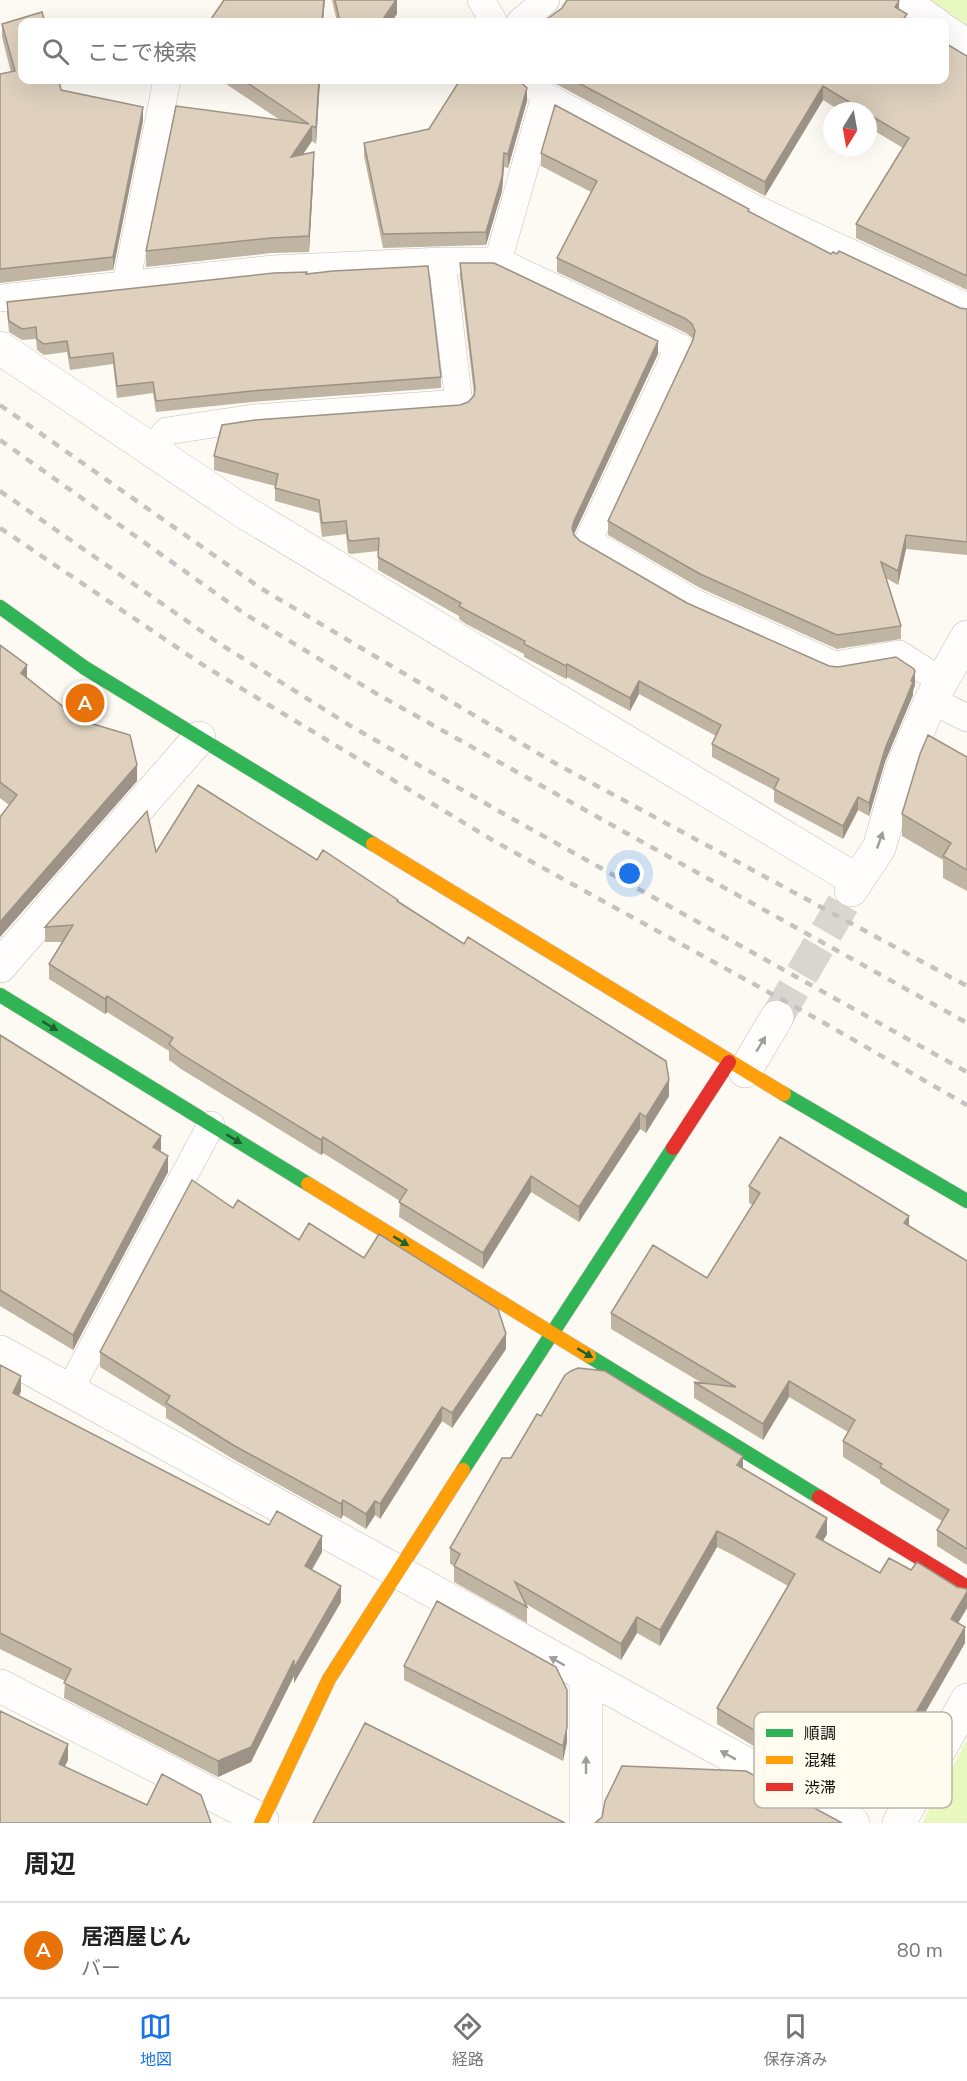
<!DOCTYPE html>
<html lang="ja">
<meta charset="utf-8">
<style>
body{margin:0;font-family:"Nunito Sans","Noto Sans JP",sans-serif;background:#f2f2f2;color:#222}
.compass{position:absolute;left:823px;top:102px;width:54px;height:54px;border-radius:50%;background:#fff;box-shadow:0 6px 24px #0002;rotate:191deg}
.you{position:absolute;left:630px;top:874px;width:21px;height:21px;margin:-15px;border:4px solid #fff;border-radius:50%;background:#1a73e8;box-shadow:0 0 0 9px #1a73e833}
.badge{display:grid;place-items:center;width:39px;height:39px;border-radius:50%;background:#1a73e8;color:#fff;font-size:20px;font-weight:700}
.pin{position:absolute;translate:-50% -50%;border:3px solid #fff;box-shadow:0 2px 6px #0006}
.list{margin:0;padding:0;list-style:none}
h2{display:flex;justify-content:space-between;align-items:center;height:78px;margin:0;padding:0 24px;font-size:26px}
h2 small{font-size:20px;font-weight:400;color:#767676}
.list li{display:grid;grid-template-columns:39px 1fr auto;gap:18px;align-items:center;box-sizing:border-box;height:96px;padding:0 24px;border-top:2px solid #e0e0e0}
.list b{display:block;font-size:22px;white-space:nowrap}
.list p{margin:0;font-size:20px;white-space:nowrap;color:#767676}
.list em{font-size:20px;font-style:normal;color:#767676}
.icon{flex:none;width:33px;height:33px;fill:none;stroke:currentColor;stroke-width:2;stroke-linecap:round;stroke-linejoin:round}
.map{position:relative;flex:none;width:967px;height:1823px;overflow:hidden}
.search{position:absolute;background:#fff;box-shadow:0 6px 24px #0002;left:18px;right:18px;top:18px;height:66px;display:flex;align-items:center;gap:15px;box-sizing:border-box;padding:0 21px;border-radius:12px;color:#767676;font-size:22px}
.sheet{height:174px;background:#fff}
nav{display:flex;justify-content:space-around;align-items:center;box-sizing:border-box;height:84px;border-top:2px solid #e0e0e0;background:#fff;font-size:16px;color:#767676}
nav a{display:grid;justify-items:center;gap:3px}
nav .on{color:#1a73e8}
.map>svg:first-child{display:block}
.green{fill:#e9f8bf}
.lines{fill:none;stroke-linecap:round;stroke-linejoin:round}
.street-tunnel{stroke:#d8d6cf;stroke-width:33;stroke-dasharray:33 16;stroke-linecap:butt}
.lane-casing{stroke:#c2c0ba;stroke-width:28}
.street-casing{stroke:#c2c0ba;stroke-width:34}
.fast-casing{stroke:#c2c0ba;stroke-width:15}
.slow-casing{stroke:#c2c0ba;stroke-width:15}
.jam-casing{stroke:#c2c0ba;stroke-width:15}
.lane{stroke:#fffefd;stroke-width:27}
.street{stroke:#fffefd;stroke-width:33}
.fast{stroke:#30b455;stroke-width:14}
.slow{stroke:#ff9f0a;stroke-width:14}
.jam{stroke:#e5322d;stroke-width:14}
.rail{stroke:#c4c3c1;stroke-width:4.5;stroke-dasharray:8 8;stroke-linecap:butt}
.wall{fill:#c0b4a3}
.shaded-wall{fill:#9c9285}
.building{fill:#dfd1be;stroke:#9c9285;stroke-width:1.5}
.oneway{fill:#9e9d9b}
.oneway2{fill:#1e602e}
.key{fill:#fffcef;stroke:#b6b4aa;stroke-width:1.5}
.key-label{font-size:16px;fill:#0d0c08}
</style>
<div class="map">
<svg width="967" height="1823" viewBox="0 0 967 1823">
<rect width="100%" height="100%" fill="#fcfaf2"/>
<path class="green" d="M930,0H967V25Z
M967,1740V1823H922Z"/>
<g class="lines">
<path class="street-tunnel" d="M777,1017L851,890"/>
<defs>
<path id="lane" d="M481,0L494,22
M905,0L938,22
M520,22L546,0
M944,27L967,42
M545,96L750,206L967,307
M498,261L679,347L588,541L693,602L835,665L899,654L941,681
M126,284L167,80
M0,298L273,269L442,261H498L545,96L527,80
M151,450L167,431L253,418L459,403L442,261
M931,700L967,718
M69,1391L211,1125"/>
<path id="street" d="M0,348L241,510L856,880
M851,890L879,848L902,769L931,700L967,637
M0,966L199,738
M745,1071L777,1017
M0,1352C285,1509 568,1668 853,1823
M0,1686L262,1820
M586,1823V1677
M899,1823L967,1700"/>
<path id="fast" d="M0,607L85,668L373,844
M0,995L308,1184
M784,1094L967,1201
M589,1356L819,1497
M463,1470L673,1148"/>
<path id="slow" d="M373,844L784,1094
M308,1184L589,1356
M261,1823L329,1679L463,1470"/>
<path id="jam" d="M673,1148L729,1062
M819,1497L967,1587"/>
</defs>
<use href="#lane" class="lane-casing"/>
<use href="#street" class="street-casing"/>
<use href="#fast" class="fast-casing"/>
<use href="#slow" class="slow-casing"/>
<use href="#jam" class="jam-casing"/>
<use href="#lane" class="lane"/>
<use href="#street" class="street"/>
<use href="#fast" class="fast"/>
<use href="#slow" class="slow"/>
<use href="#jam" class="jam"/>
<path class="rail" d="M0,405L262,589L551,761L967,986
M0,440L245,614L377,694L967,1023
M0,491L220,644L349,725L511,818L967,1072
M0,528L206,667L494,841L819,1020L967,1105"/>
</g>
<path class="wall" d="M332,0H397V14L391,22H337Z
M2,24L61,90L143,121L113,270L0,283V74L11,72L2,37Z
M967,56V290L856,238V224L903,148L868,127V111H841L823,100L765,196L554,83L550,80H945Z
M220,80H320L316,144L312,141L303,154L314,167L309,252L271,253L146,267V251L280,120Z
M527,101L508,168L504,167L502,191L486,245L383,248L364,156V143L429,129Z
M541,153L749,212L831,254L960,308L967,309V555L906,549L898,585L886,578L901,626V639L837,649L700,588L608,535V521L693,341L692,338L686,333L557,272V258L591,192L541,166Z
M460,263L658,354L574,534L580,541L687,603L829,666L915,685L913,691V695L885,762L869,816L858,810L843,839L774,802V790L712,757V744L716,736L639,694L630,711L567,677L566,679L524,657V654L466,624L459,619V616L378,570V551L351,554L348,553L346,534L322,537L319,513L275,501V486L214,470V456L460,405L468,402L474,394L460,277Z
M306,274L441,377V388L252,402L156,412L153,393L117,398L113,364L70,370L67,352L44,355L37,350L36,339L22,340L9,332L7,313V302Z
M0,645L27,678L137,781L0,937V817L9,805L0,798Z
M967,757V891L943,878V860L902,836V814Z
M156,852L317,860L398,902L669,1096L646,1133L640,1129L579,1222L531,1192L483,1269L399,1217L400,1201L323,1153L321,1155L181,1069L169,1060V1051L107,1012L105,1014L49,979V964L63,942H45V927Z
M0,1035L160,1152L168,1172L73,1350L0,1306Z
M749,1186L909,1226L967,1261V1565L937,1546V1530L942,1521L880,1483V1480L843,1457V1441L848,1432L789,1397L763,1440L694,1398V1382L702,1383L611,1329V1313L707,1278L753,1205L749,1203Z
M233,1208L299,1240L506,1349L452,1428L442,1421L380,1519L375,1515L366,1529L343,1515L341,1519L233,1459L166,1418V1408L100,1367V1352Z
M0,1365L21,1391L19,1396L322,1552L312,1570L341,1602L294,1683V1676L251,1762L218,1777L64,1698L65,1681L0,1649Z
M541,1416L743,1469L827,1534L823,1541L880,1573L911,1570L957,1587L967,1589V1608L958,1623L965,1643L918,1725L919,1741L884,1796L859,1782L857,1804L782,1763L717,1724V1708L788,1586L733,1555L717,1547L660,1646L637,1633L621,1660L526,1604L527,1607V1623L454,1582V1566L450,1564V1548Z
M404,1666L567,1742L563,1761L404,1680Z"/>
<path class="shaded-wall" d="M324,0H325L323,22H322Z
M396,0H397V14L391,22H381Z
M899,1V15L895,7Z
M319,80H320L316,144V128Z
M823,86V100L765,196V182Z
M527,88V101L508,168V154Z
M143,107V121L113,270V257Z
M312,126V141L291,172V157Z
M314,152V167L309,252V236Z
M504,153V167L502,191L486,245V232Z
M658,341V354L574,534L572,528L574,521Z
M906,535V549L898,585V571Z
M567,664V677L566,679V666Z
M27,665V681L21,673Z
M915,672V685L913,691V695L885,762L869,816V803L885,749Z
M639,681V694L630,711V698Z
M137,765V781L0,937V922Z
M858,797V810L843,839V826Z
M107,996V1012L105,1014V999Z
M669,1080V1096L646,1133V1117Z
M640,1113V1129L579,1222V1207Z
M161,1136V1151L153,1147Z
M323,1137V1153L321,1155V1140Z
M168,1156V1172L73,1350V1335Z
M531,1176V1192L483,1269V1253Z
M909,1216V1232L904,1223Z
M506,1334V1349L452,1428V1413Z
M21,1376V1391L13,1409V1393Z
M789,1381V1397L763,1440V1424Z
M442,1407V1421L380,1519V1504Z
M743,1456V1472L737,1465Z
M343,1500V1515L341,1519V1504Z
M375,1501V1515L366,1529V1514Z
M827,1518V1534L816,1553V1537Z
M717,1531V1547L660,1646V1630Z
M322,1536V1552L305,1581V1566Z
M341,1586V1602L294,1683V1676L251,1762L218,1777V1761L294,1660Z
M967,1592V1608L951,1635V1619Z
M637,1617V1633L621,1660V1644Z
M965,1627V1643L911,1737V1721Z
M919,1725V1741L884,1796V1780Z
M567,1727V1742L563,1761V1746Z
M68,1744V1760L59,1779V1764Z
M859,1766V1782L857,1804V1788Z"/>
<path class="building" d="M224,0H324L322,22H209Z
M335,0H396L381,22H340Z
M567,0H898L899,1L895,7L907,14L904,18L911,22H543L562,8Z
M42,12L45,22H22V80H59L61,90L143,107L113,257L0,269V74L15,71L2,24Z
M945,43L967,56V276L856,224L909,138L868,114V111H864L823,86L765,182L573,80H945Z
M243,80H319L316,128L312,126L291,157L314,152L309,236L271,238L146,251L176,106L309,124Z
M460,80H518L527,88L508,154L504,153L502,177L486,232L383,234L364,143L429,129Z
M555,105L749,209L748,211L831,254L833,252L837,254L839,251L960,308L967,309V542L906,535L898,571L881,562L901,626L837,635L700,574L608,521L693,340L695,331L692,324L686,319L557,258L597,181L541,153Z
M460,263H494L658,341L574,521L572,528L574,535L580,541L687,603L829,666L838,667L896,657L914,669L915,672L911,681L913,682L885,749L869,803L858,797L843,826L774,789L779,779L712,744L721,725L639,681L630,698L567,664L566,666L524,644L525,641L466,610L459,606L461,603L378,557L379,538L351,541L348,539L346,521L322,523L319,500L275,488L278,474L214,456L222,425L255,420L460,405L468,402L474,396L475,388Z
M428,266L441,377L252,391L156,401L153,382L117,386L113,353L70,358L67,341L44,344L37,339L36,327L22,329L9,321L7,302L274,273L307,272L306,274L333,271Z
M0,645L27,665L21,673L80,720L130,735L137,765L0,922V817L17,795L0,782Z
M928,735L967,757V870L943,856L951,843L902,814L920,754Z
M198,785L317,860L323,850L398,900L397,901L464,944L468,937L666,1061L669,1080L646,1117L640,1113L579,1207L531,1176L483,1253L399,1202L407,1190L323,1137L321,1140L181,1054L169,1044L173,1038L107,996L105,999L49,964L73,925L45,927L147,811L156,852Z
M0,1035L161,1136L153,1147L168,1156L73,1335L0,1290Z
M780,1137L909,1216L904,1223L967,1261V1549L937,1530L949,1510L880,1467L882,1464L843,1441L855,1420L789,1381L763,1424L694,1382L736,1387L611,1313L653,1245L707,1278L760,1193L749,1186Z
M192,1180L233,1208L238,1200L299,1240L309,1223L364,1258L379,1234L498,1309L506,1334L452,1413L442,1407L380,1504L375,1501L366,1514L343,1500L341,1504L233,1445L166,1403L170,1396L100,1352Z
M0,1365L21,1376L13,1393L269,1525L277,1511L322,1536L305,1566L341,1586L294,1668V1660L251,1747L218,1761L64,1683L71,1669L0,1633Z
M578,1368L605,1371L743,1456L737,1465L827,1518L816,1537L880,1573L889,1558L911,1570L917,1562L957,1587L967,1589V1592L951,1619L965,1627L911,1721L919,1725L884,1780L859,1766L857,1788L782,1747L717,1708L795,1574L733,1539L717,1531L660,1630L637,1617L621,1644L515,1582L527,1607L454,1566L460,1554L450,1548L502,1458H511L537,1414L541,1416L565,1375L571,1371Z
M437,1601L556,1667L567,1690V1727L563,1746L404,1666Z
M0,1711L68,1744L59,1764L147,1805L162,1774L201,1795L211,1823H0Z
M365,1723L565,1823H313Z
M622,1766L746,1771L842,1823H595L602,1817L605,1801Z"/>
<defs><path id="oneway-solid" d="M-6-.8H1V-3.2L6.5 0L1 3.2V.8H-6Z" transform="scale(1.5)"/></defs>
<g class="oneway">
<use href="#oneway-solid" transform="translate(880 840) rotate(-71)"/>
<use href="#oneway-solid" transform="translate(761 1044) rotate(-59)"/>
<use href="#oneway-solid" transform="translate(557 1661) rotate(-150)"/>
<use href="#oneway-solid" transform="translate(728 1755) rotate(-151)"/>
<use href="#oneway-solid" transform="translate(586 1765) rotate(-90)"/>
</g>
<g class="oneway2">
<use href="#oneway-solid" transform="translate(50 1026) rotate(31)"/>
<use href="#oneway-solid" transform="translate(234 1139) rotate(31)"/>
<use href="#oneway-solid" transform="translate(401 1241) rotate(31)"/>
<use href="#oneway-solid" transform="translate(585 1353) rotate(31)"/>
</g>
<rect x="754" y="1712" width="198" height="96" rx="9" class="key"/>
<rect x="766" y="1729" width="27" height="8" fill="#30b455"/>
<rect x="766" y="1756" width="27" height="8" fill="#ff9f0a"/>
<rect x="766" y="1783" width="27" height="8" fill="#e5322d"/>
<g class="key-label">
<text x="804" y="1739">順調</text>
<text x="804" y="1766">混雑</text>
<text x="804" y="1793">渋滞</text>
</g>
</svg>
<svg class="compass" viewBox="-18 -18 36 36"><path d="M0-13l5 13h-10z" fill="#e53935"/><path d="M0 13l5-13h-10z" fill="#767676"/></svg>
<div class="you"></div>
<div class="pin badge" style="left:85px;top:703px;background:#e8710a">A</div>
<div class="search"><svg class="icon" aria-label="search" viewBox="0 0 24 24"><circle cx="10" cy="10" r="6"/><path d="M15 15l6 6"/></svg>ここで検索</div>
</div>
<section class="sheet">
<h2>周辺<small></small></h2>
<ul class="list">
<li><span class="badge" style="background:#e8710a">A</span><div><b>居酒屋じん</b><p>バー</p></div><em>80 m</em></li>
</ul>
</section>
<nav>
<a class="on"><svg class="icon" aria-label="map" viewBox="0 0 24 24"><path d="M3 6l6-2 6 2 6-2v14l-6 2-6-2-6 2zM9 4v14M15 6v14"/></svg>地図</a>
<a><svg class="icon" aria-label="directions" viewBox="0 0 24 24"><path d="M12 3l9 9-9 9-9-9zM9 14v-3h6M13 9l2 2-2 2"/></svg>経路</a>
<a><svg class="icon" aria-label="saved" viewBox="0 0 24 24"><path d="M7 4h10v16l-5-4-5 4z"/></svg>保存済み</a>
</nav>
